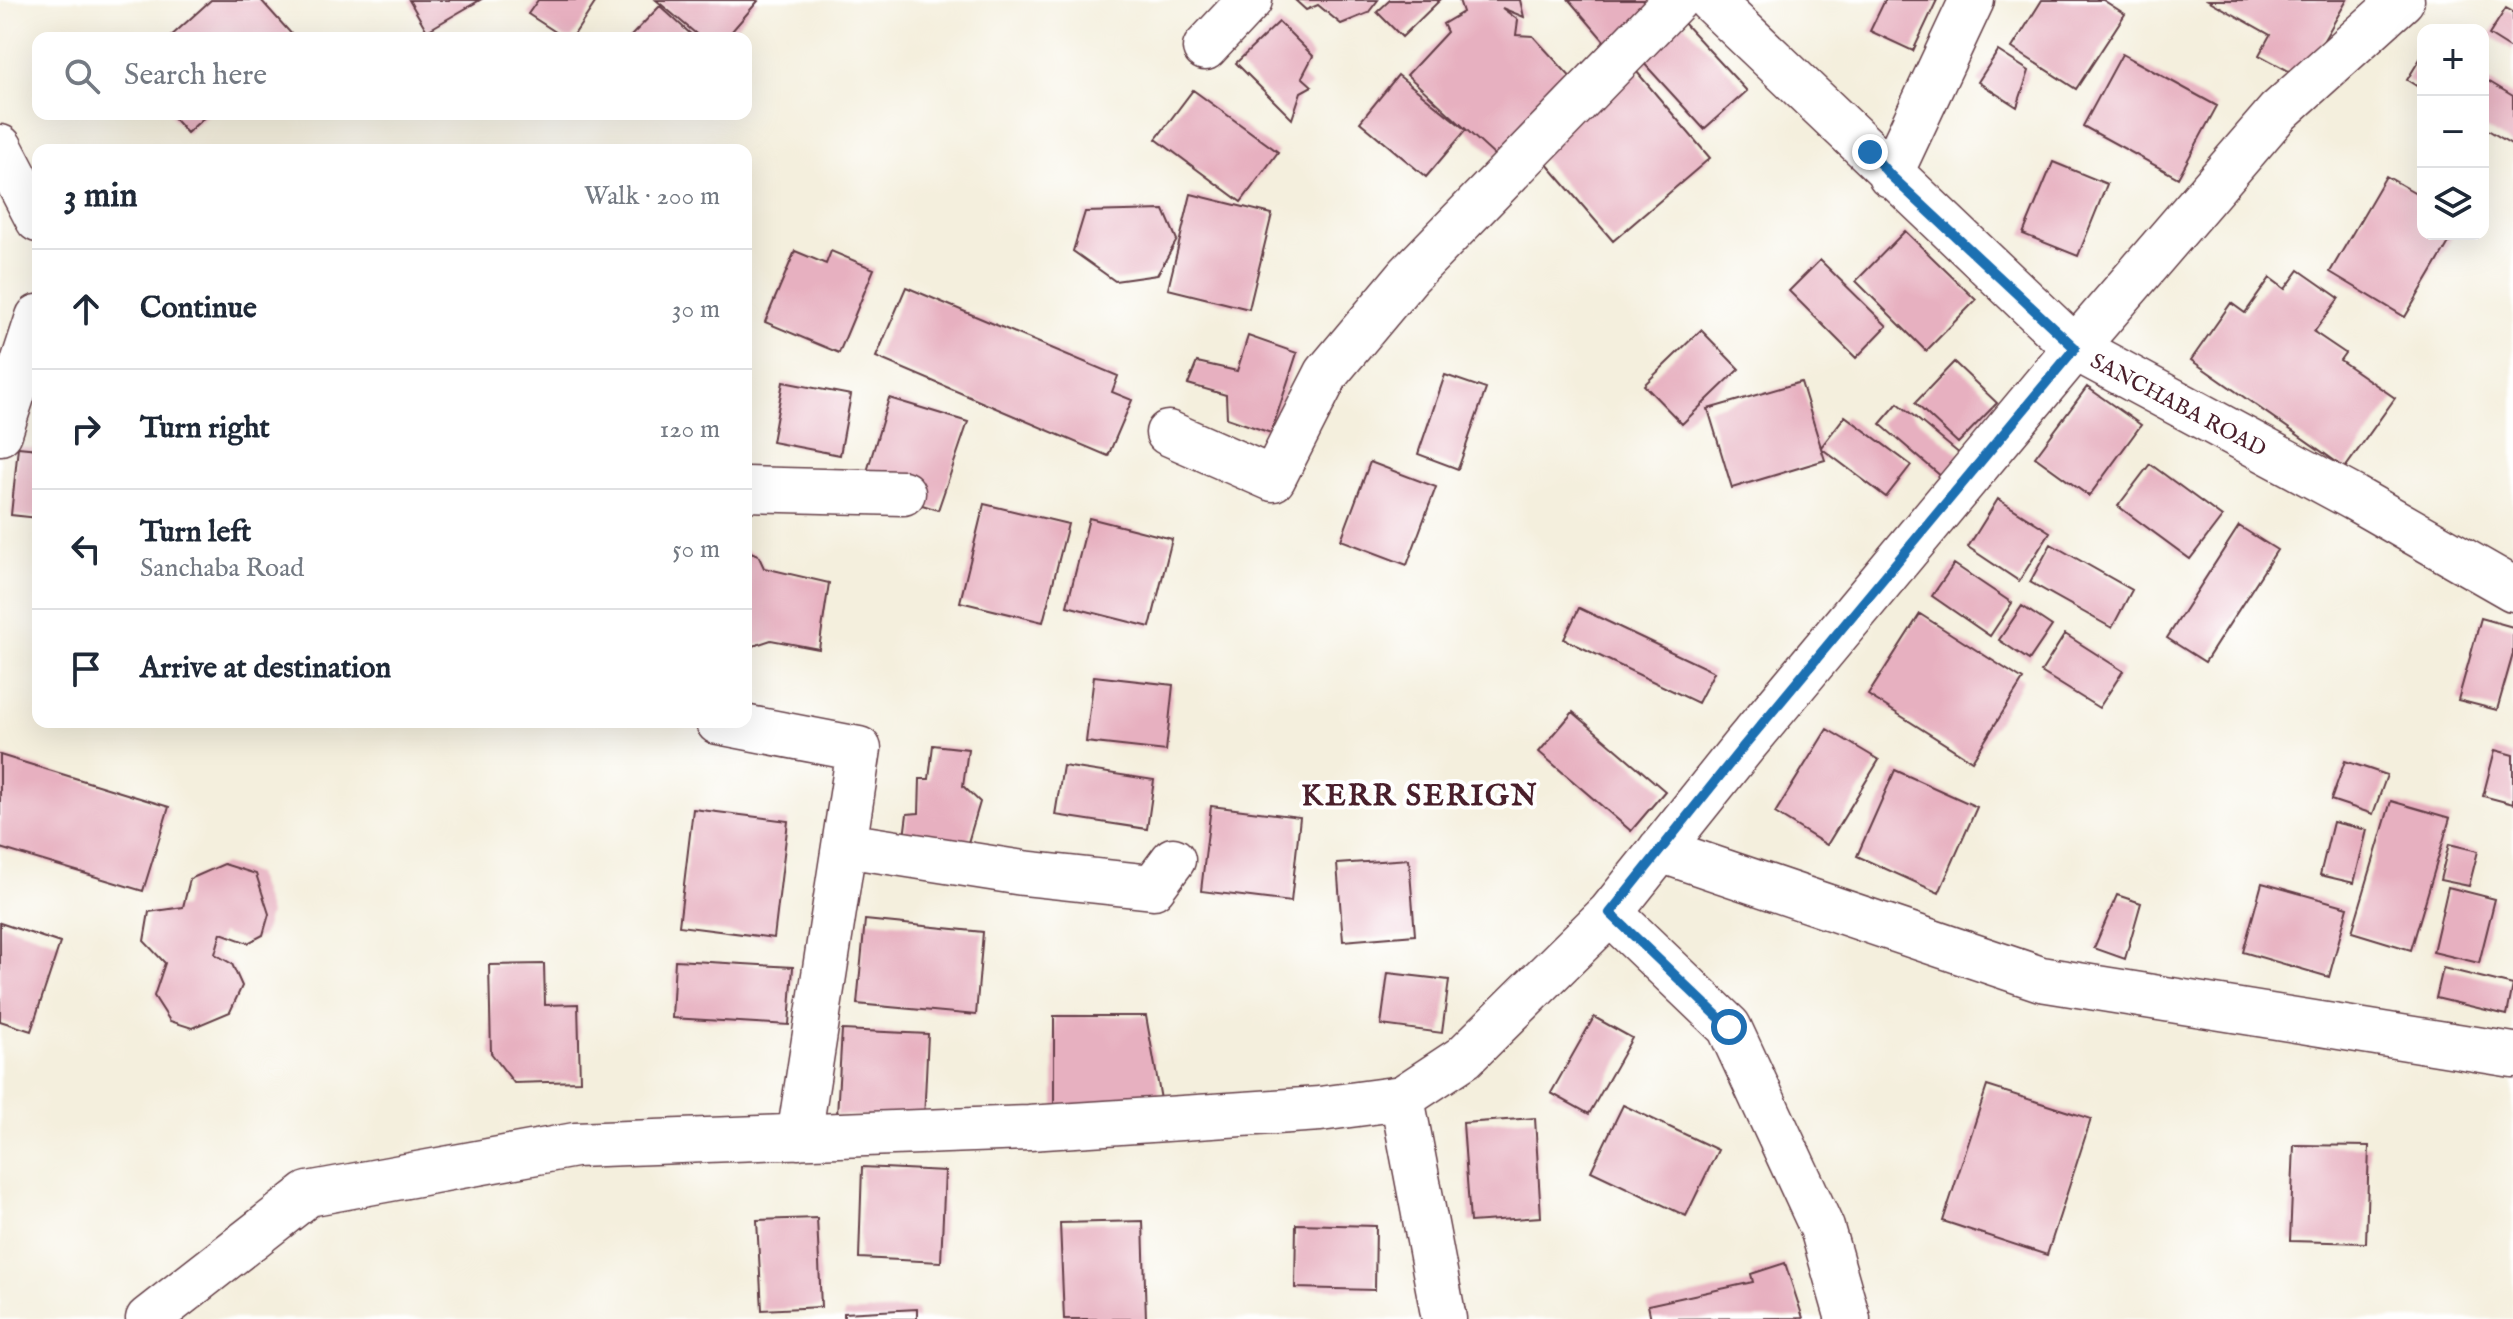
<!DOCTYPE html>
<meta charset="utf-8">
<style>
body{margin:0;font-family:"IM FELL English",serif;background:#f6f6f7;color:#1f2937}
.controls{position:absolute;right:24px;top:24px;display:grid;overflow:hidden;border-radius:16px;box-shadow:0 8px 32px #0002}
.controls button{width:72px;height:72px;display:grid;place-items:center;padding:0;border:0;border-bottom:2px solid #e0e1e3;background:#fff;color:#1f2937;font:40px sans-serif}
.stop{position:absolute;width:24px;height:24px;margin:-18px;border:6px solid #1f6fb2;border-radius:50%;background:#fff}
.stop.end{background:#1f6fb2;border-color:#fff;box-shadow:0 2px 8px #0008}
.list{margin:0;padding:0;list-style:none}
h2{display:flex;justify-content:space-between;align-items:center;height:104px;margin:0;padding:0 32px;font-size:34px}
h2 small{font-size:26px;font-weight:400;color:#747a83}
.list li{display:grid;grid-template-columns:52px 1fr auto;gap:24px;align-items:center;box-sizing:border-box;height:120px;padding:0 32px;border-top:2px solid #e0e1e3}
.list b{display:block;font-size:30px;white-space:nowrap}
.list p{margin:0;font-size:26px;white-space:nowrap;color:#747a83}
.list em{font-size:26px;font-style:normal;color:#747a83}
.icon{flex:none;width:44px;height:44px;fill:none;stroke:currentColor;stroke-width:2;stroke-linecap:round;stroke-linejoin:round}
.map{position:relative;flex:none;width:2513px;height:1319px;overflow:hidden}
.search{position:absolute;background:#fff;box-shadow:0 8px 32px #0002;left:32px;top:32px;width:720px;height:88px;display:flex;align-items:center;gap:20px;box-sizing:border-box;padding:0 28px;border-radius:16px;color:#747a83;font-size:30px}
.panel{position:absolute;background:#fff;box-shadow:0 8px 32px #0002;left:32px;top:144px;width:720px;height:584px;border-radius:16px}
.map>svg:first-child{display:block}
.building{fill:#e7b0c0}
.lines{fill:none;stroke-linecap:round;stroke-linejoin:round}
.minor-casing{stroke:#643e46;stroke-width:47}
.minor{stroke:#fff;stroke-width:44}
.route{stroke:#1f6fb2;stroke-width:10}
.labels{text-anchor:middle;stroke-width:8;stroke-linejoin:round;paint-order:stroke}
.street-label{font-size:22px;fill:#4a1f2b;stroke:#fff}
.district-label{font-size:30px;font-weight:bold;letter-spacing:2px;fill:#4a1f2b;stroke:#fff}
</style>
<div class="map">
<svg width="2513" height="1319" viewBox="0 0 2513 1319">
<rect width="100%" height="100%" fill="#fff"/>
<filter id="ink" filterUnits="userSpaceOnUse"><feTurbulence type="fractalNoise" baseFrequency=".0125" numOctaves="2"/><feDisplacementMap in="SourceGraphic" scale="16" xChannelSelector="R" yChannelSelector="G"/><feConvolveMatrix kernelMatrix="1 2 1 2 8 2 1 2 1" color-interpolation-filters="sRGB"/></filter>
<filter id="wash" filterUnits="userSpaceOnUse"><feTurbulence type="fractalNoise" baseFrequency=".006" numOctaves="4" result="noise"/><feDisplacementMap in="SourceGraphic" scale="32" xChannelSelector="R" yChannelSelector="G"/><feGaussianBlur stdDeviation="1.8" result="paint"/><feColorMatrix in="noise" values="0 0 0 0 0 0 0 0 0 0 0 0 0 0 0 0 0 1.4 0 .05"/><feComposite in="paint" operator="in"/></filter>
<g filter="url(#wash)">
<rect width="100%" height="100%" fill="#f4efdd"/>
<g id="blocks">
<path class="building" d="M211,0H261L295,38H169Z
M409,0H480L427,31Z
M538,0H597L572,38H565L528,14Z
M656,0H756L758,1L726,38H701Z
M1295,0H1378L1368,13L1341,24L1318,5L1306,10Z
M1390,0H1440L1402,37L1377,12Z
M1459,0H1520L1524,17L1502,8L1518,20L1516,35L1533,36L1575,82L1495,156L1407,75L1447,32L1443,24L1463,12Z
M1569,0H1655L1617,56Z
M1885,0H1937L1913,51L1870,31Z
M2042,0H2103L2125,14L2076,89L2012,48Z
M2208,0H2347L2302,78L2259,55L2270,35Z
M660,6L695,38H629Z
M2506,8L2513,12V50L2489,35Z
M1279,22L1313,56L1302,77L1312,86L1301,92L1292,119L1236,63Z
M1683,22L1747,91L1704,129L1641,60Z
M1998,51L2029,71L2017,107L1978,82Z
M2122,54L2217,106L2178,178L2083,126Z
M2423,54V90L2407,80Z
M1631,65L1710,158L1613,241L1533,148Z
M1398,75L1466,130L1426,177L1360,122Z
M2483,78L2513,96V145L2483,127Z
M1193,90L1278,152L1241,202L1156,139Z
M170,114H208L187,133Z
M2053,162L2107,184L2078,256L2023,234Z
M2386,176L2423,197V234H2454L2405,317L2330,272Z
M1191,194L1272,214L1249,309L1168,289Z
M1164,210L1177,240L1157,275L1115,281L1073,251L1085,212Z
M1905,231L1976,300L1926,351L1856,281Z
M795,251L826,264L831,251L874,269L839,353L765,322Z
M1820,260L1887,326L1856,358L1789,291Z
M2299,270L2339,298L2314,332L2345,353L2340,360L2395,398L2345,468L2191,360L2231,303L2245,313L2270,278L2285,289Z
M906,287L1118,376L1112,392L1132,400L1108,456L876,357Z
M1701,330L1739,369L1682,424L1644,385Z
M1248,336L1297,353L1271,433L1227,418L1226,395L1188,384L1197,362L1237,371Z
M1954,362L1997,403L1958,443L1915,403Z
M1445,375L1486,389L1458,469L1418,454Z
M783,382L851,395L840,455L772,442Z
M1801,382L1821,447L1845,416L1911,465L1886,497L1821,448L1825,460L1732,488L1708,409Z
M2087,387L2141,425L2089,496L2035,457Z
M889,398L968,422L938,510L916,503L866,475Z
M1898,403L1961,455L1942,477L1880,424Z
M18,447L38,449V518L11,515Z
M1370,462L1436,487L1407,565L1341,540Z
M2150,464L2222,517L2190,559L2118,506Z
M1998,499L2050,532L2019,581L1968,547Z
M984,504L1068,524L1043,622L960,602Z
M1089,518L1172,539L1150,627L1067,606Z
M2239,526L2277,550L2205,662L2167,638Z
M2051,544L2132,590L2112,628L2030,582Z
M746,550L758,555L764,568L829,583L819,649L771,640L750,647L746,660Z
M1954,564L2012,603L1990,636L1932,596Z
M2022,606L2052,626L2029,660L1999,640Z
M1579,608L1714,672L1698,703L1564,639Z
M1920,614L2023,680L1972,761L1868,695Z
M2481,618L2513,627V654L2497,710L2458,700Z
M2065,634L2123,671L2099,708L2041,672Z
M1094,676L1173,685L1166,751L1086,742Z
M1573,712L1665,791L1631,831L1539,752Z
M1827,729L1879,760L1827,845L1775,813Z
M933,745L968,749L963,786L980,802L964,856L903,845L907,814L919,813L920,779H929Z
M2495,750L2513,755V804L2483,796Z
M0,755L169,807L143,891L0,848Z
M2345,761L2387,775L2373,814L2331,800Z
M1063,766L1154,780L1147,829L1055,815Z
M1895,770L1977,807L1939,893L1857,856Z
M2391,801L2450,818L2411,950L2352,932Z
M1211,806L1300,817L1291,902L1201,891Z
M693,809L788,821L774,938L679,926Z
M2333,822L2367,830L2354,883L2320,875Z
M2449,844L2478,851L2469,886L2440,880Z
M1409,859L1415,935L1343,941L1337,864Z
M224,864L256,874L269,914L263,935L248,943L221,933L215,954L232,964L242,986L230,1012L192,1028L170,1021L154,996L165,963L144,941L149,912L183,907L190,879Z
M2262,883L2348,907L2329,977L2243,952Z
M2448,887L2495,899L2479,963L2433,952Z
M2117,895L2141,903L2125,959L2094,948Z
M865,920L983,932L976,1015L857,1004Z
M0,923L60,943L31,1031L0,1021Z
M675,960L793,967L789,1025L672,1018Z
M544,964L545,1005L578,1004L580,1081L514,1083L491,1053L489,965Z
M2443,968L2513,985L2507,1015L2436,998Z
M1388,973L1449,980L1442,1033L1381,1025Z
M1054,1016H1146L1162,1105L1054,1119Z
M1594,1017L1632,1038L1589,1114L1551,1093Z
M842,1030L928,1034L924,1119L837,1115Z
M1987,1086L2091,1119L2047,1255L1943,1221Z
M1623,1105L1718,1150L1686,1216L1591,1171Z
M1535,1118L1541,1217L1470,1222L1463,1123Z
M2294,1145L2369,1146L2366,1243L2290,1241Z
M862,1167L945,1171L941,1262L859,1258Z
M817,1218L821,1307L762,1310L757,1220Z
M1143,1221L1146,1319H1064L1060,1223Z
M1296,1224L1376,1226L1375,1290L1295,1288Z
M1785,1263L1803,1318L1651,1319L1648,1305L1753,1282L1751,1274Z
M917,1309V1319H844V1313Z"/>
</g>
</g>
<g filter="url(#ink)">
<use href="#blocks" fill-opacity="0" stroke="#643e46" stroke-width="2"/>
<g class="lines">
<defs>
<path id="minor" d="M1710,0L2075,348L2354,498L2513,589
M1205,48L1250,0
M0,147L38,220
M1890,175L1972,0
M0,433L38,317
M1168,433L1273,479L1327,373L1409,275L1676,0
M746,489L903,493
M718,722L859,749L799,1137
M845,845L1023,873L1153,887L1173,860
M1660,850L2041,979L2513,1055
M1610,913L1729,1027L1822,1228L1848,1319
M1402,1098L1444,1319
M148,1319L308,1194L575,1145L1029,1128L1320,1109L1402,1098L1464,1057L1610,913L1742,748L2075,348L2278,112L2402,0"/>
</defs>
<use href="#minor" class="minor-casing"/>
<use href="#minor" class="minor"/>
</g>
</g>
<g class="lines" filter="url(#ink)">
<path class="route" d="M1729,1027L1610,913L1742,748L2075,348L1890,175L1870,152"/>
</g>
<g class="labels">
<g class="street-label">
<text transform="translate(2179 404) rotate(28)" y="8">SANCHABA ROAD</text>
</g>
<g class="district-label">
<text x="1420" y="805">KERR SERIGN</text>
</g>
</g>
</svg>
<div class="controls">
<button>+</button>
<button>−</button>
<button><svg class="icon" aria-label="layers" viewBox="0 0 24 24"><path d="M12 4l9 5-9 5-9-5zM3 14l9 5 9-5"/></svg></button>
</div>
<div class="stop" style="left:1729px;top:1027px"></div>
<div class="stop end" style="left:1870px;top:152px"></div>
<div class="search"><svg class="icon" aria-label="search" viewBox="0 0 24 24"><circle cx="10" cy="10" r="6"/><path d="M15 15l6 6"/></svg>Search here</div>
<section class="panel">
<h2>3 min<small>Walk · 200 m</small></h2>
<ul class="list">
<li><svg class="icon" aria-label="ahead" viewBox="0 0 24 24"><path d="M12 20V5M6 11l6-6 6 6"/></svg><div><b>Continue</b></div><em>30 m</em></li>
<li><svg class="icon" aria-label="right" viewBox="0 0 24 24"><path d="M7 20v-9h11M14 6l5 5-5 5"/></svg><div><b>Turn right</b></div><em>120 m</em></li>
<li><svg class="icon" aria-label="left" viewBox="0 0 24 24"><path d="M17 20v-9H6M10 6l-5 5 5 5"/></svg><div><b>Turn left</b><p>Sanchaba Road</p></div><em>50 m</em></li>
<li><svg class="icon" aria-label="arrive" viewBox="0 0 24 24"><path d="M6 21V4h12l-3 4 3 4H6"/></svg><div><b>Arrive at destination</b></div></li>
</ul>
</section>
</div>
